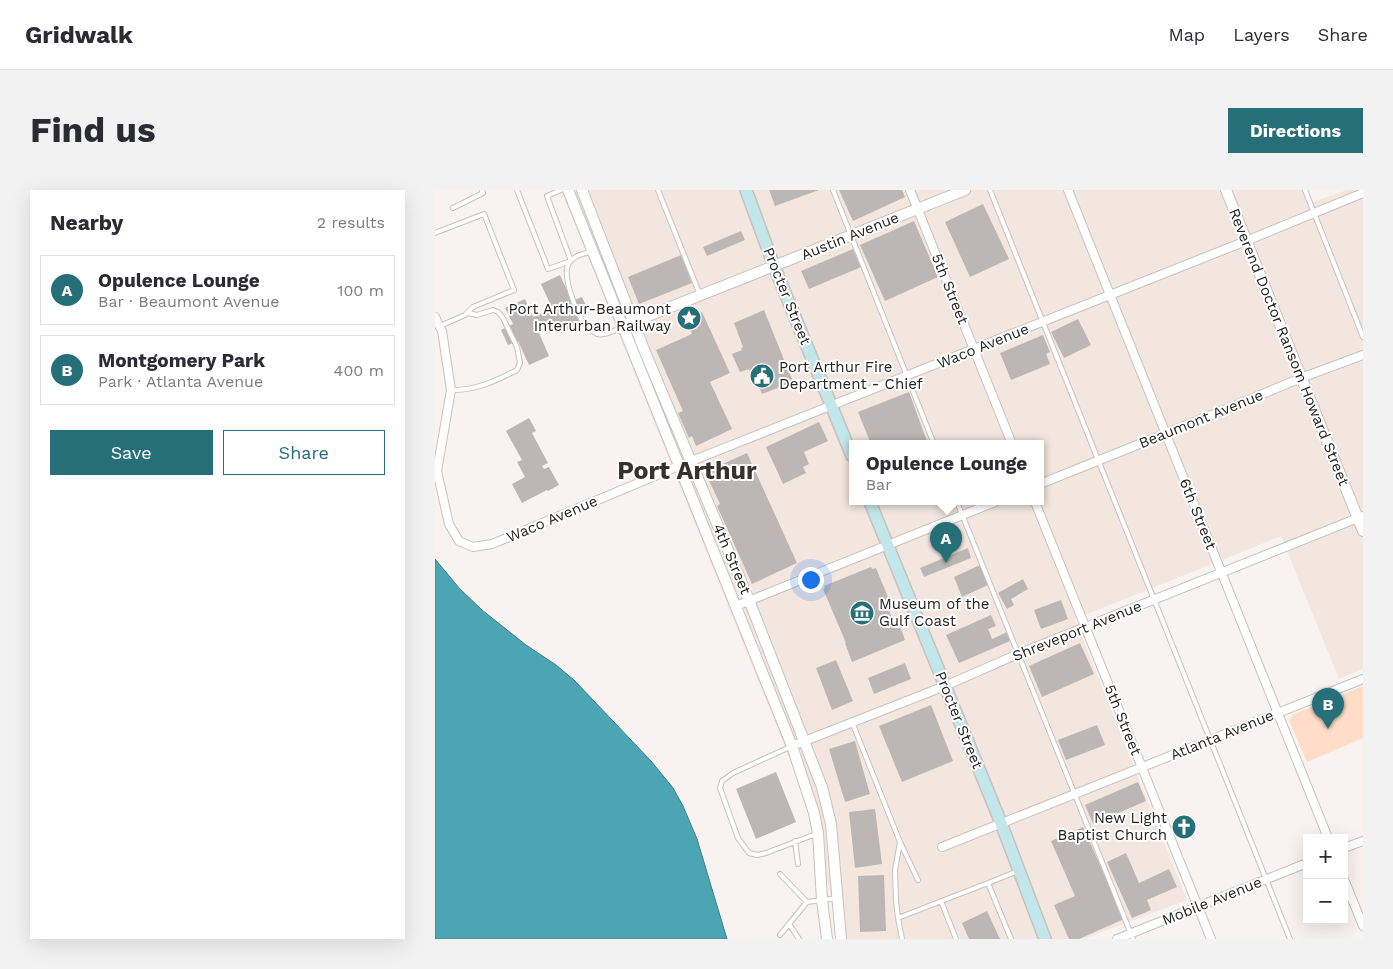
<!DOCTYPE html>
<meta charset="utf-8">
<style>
body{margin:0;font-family:"Work Sans",sans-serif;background:#f2f2f3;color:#2b2b33}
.controls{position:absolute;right:15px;bottom:15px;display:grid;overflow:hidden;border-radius:0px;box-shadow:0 5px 20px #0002}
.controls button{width:45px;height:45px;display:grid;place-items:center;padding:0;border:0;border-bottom:1px solid #e1e1e2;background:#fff;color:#2b2b33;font:25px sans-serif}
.you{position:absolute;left:375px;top:389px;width:18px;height:18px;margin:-12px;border:4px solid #fff;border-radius:50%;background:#1a73e8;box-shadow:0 0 0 8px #1a73e833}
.badge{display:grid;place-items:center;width:32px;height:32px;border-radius:50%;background:#266f79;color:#fff;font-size:16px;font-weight:700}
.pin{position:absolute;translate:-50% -41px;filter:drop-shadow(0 1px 2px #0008)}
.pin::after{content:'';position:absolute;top:26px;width:18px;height:15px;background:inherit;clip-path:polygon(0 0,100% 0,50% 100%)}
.popup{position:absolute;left:414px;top:250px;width:195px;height:65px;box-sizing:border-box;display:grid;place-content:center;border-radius:0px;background:#fff;filter:drop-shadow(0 1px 4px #0005);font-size:16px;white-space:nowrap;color:#7c7c81}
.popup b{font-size:19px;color:#2b2b33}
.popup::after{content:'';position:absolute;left:50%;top:100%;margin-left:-10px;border:10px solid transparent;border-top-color:#fff}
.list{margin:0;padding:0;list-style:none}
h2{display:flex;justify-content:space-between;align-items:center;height:65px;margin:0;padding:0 20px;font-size:21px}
h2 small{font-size:16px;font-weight:400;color:#7c7c81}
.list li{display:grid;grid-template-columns:32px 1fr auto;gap:15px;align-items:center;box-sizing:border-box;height:70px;margin:0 10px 10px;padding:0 10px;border:1px solid #e1e1e2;border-radius:0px}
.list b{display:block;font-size:19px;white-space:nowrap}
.list p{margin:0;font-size:16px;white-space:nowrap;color:#7c7c81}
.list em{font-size:16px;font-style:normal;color:#7c7c81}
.actions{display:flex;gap:10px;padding:15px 20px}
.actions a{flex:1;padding:11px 0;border:1px solid #266f79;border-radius:0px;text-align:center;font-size:18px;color:#266f79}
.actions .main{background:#266f79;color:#fff}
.map{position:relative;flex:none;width:928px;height:749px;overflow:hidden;border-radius:0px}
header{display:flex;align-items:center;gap:30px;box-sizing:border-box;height:70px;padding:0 25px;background:#fff;border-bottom:1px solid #e1e1e2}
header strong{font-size:24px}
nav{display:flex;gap:28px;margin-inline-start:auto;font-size:18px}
.intro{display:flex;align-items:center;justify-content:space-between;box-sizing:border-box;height:120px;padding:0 30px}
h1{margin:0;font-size:35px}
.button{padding:12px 22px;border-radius:0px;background:#266f79;color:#fff;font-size:18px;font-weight:700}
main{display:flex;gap:30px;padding:0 30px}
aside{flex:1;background:#fff;border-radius:0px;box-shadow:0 5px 20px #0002}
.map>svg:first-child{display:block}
.built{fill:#f3e6df;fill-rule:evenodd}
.green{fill:#ffddc8}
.water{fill:#4ca5b3;stroke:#407e88}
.building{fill:#bcb7b4}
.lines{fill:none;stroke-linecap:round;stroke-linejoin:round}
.service-casing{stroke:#c7c2bf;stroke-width:6}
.minor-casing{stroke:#c7c2bf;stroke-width:10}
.tertiary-casing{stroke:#c7c2bf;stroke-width:12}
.secondary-casing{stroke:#c7c2bf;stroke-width:14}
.service{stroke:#fff;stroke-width:4}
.minor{stroke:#fff;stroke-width:8}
.tertiary{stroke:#fff;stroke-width:10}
.secondary{stroke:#c3e6eb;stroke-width:11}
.labels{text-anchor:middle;stroke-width:4;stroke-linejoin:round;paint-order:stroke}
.street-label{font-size:15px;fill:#252322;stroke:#fff}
.poi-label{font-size:15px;fill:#252322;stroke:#fff;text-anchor:end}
.town-label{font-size:25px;font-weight:bold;fill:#35312f;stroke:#fff}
</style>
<header>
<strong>Gridwalk</strong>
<nav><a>Map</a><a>Layers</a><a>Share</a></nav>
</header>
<div class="intro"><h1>Find us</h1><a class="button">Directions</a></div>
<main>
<aside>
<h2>Nearby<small>2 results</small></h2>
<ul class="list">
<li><span class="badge">A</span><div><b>Opulence Lounge</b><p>Bar · Beaumont Avenue</p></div><em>100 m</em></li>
<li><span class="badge">B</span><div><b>Montgomery Park</b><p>Park · Atlanta Avenue</p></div><em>400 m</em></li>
</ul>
<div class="actions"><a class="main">Save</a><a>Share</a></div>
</aside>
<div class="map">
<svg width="928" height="749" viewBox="0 0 928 749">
<rect width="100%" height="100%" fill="#f8f3f0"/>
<path class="built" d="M126,0H867L873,14L912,0H928V479L904,489L846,346L640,429L752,710L648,749H408L369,605ZM417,254H605V312H417Z"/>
<path class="green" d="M928,496V548L872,572L854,530L859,524Z"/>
<path class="water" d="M0,369L25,399L47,420L91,455L121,475L139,490L216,571L238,598L248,616L262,649L292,749H0Z"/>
<path class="building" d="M334,0H384L340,16Z
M404,0H467L470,7L418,31Z
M548,14L574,69L535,87L510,32Z
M479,31L503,87L450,111L425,55Z
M306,41L310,50L272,66L268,57Z
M418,59L426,77L374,99L366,81Z
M246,65L257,93L204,114L193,87Z
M125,85L137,111L147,107L154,122L142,127L146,134L126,143L122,135L104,143L114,166L94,175L83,151L73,155L66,140L78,134L70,118L90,109L98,127L117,118L106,94Z
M329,120L358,192L327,204L317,180L315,181L314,179L305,182L297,164L307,160L306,158L308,157L299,133Z
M267,122L295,183L275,192L297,239L261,256L257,246L254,248L243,223L248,221L221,160L257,144L251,130Z
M643,129L656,155L629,168L616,142Z
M608,145L615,162L611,164L615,174L576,190L565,163Z
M474,202L493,254H436L423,222Z
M94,228L101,241L97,243L113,273L107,276L109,279L114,277L124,295L113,301L112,300L87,313L77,294L90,287L82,272L87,270L71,241Z
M384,232L393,251L369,262L374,274L368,277L371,283L348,294L331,257Z
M312,263L362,373L317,394L282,316L285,314L270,282Z
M533,358L536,368L489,387L485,378Z
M545,375L553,395L527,407L519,387Z
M436,377L437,379L441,378L455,412L451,413L459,433L463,431L470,450L417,472L410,453H411L388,399L390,398L389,396Z
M588,389L593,399L576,409L579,415L572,419L563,403Z
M626,410L633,429L606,439L599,420Z
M556,425L561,436L553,439L557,449L572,442L575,451L524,473L511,445Z
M645,453L659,484L607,507L594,476Z
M401,470L418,511L397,520L381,478Z
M470,473L476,489L439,504L433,488Z
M496,515L518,571L467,592L444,536Z
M662,535L670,555L631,570L623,550Z
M420,551L435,604L410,612L394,559Z
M341,582L361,632L321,649L301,599Z
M703,592L711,611L658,634L650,615Z
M440,619L447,674L420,678L414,622Z
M648,637L689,729L644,749H634L619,715L640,706L616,651Z
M691,663L704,693L734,679L742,697L712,710L716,720L697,728L672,672Z
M449,685L451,741L425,742L423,686Z
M552,721L565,749H534L527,733Z"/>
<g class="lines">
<defs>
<path id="service" d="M82,0L113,79L136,71L112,6L126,0
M223,0L265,105
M398,0L499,254
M555,0L855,749
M870,0L928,147
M18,18L48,3L47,0
M0,43L49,24L79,100L38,117L30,125L5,136
M157,61C149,64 139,65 134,73C126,85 142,124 150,135C153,138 158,142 162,144C171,146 180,140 188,137
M16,200C39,201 61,191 82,180L85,173L82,157L68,128L63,122L58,120L42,125L33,123
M522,312L698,749
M417,532L465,652L483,690
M355,557L298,583L287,591L285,598L303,648L314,663L322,665L331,663L381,644
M360,651L363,674
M345,684L372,712L402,708
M506,711L521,749
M463,728L461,711L460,680L465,652
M354,734L364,749
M345,745L372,712
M467,749L463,728L553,693
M576,749L553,693L583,681"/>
<path id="minor" d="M475,0L577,254
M633,0L893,648
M0,127L7,141L16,200L2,281L14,334L24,351L38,357L57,354L244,276L811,51L928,3
M605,294L799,216L866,188L928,165
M600,312L776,749
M301,416L560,312
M357,556L510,496L583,464L928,326
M507,657L928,489
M909,658L928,651
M909,689L928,736
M682,749L872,673"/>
<path id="tertiary" d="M133,0L357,556L379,623L383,643L387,710L392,749
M147,0L210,162L314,410L387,597L396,634L406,749
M791,0L928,341
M193,134L530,0"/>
<path id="secondary" d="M311,0L339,76L417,266
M435,312L566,633L610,749"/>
</defs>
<use href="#service" class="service-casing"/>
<use href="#minor" class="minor-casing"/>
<use href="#tertiary" class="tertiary-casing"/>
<use href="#secondary" class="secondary-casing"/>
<use href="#service" class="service"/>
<use href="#minor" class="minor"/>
<use href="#tertiary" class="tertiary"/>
<use href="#secondary" class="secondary"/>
</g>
<defs>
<symbol id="sight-disc" viewBox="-11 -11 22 22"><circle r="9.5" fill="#266f79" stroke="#fff"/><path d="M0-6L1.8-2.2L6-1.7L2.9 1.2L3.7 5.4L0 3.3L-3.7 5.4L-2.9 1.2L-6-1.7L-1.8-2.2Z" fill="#fff"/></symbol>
<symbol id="civic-disc" viewBox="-11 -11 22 22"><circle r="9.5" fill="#266f79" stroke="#fff"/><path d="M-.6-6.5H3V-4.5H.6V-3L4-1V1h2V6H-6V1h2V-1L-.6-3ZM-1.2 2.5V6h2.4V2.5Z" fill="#fff"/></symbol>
<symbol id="museum-disc" viewBox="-11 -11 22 22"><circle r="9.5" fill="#266f79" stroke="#fff"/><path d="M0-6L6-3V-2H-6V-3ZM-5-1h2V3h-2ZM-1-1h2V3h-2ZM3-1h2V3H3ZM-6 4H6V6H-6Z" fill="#fff"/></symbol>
<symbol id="church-disc" viewBox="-11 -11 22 22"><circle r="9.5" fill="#266f79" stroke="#fff"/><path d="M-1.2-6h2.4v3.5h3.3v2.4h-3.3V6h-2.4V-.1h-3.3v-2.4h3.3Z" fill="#fff"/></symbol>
</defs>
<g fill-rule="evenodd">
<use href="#sight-disc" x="240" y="114" width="28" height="28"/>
<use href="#civic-disc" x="313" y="172" width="28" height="28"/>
<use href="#museum-disc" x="413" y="409" width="28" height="28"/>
<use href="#church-disc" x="735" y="623" width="28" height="28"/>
</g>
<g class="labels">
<g class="street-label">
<text transform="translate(415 46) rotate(-22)" y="5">Austin Avenue</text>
<text transform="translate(515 99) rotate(68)" y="5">5th Street</text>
<text transform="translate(352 106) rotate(68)" y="5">Procter Street</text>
<text transform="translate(548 156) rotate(-22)" y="5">Waco Avenue</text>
<text transform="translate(854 157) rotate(68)" y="5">Reverend Doctor Ransom Howard Street</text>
<text transform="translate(766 229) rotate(-22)" y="5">Beaumont Avenue</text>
<text transform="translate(763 324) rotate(68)" y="5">6th Street</text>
<text transform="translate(117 329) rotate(-23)" y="5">Waco Avenue</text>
<text transform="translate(297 369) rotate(67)" y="5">4th Street</text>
<text transform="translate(642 441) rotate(-22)" y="5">Shreveport Avenue</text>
<text transform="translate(524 530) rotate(68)" y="5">Procter Street</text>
<text transform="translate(688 530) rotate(68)" y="5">5th Street</text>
<text transform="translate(787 545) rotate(-22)" y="5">Atlanta Avenue</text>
<text transform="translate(777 711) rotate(-22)" y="5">Mobile Avenue</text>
</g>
<g class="poi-label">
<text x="236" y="124">Port Arthur-Beaumont<tspan x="236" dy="17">Interurban Railway</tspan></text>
<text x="344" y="182" text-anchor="start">Port Arthur Fire<tspan x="344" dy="17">Department - Chief</tspan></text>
<text x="444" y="419" text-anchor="start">Museum of the<tspan x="444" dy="17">Gulf Coast</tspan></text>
<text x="732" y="633">New Light<tspan x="732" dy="17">Baptist Church</tspan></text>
</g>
<g class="town-label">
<text x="252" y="289">Port Arthur</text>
</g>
</g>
</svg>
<div class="controls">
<button>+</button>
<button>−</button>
</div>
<div class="you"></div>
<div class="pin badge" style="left:511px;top:373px">A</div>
<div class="popup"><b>Opulence Lounge</b>Bar</div>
<div class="pin badge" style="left:893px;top:539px">B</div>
</div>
</main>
